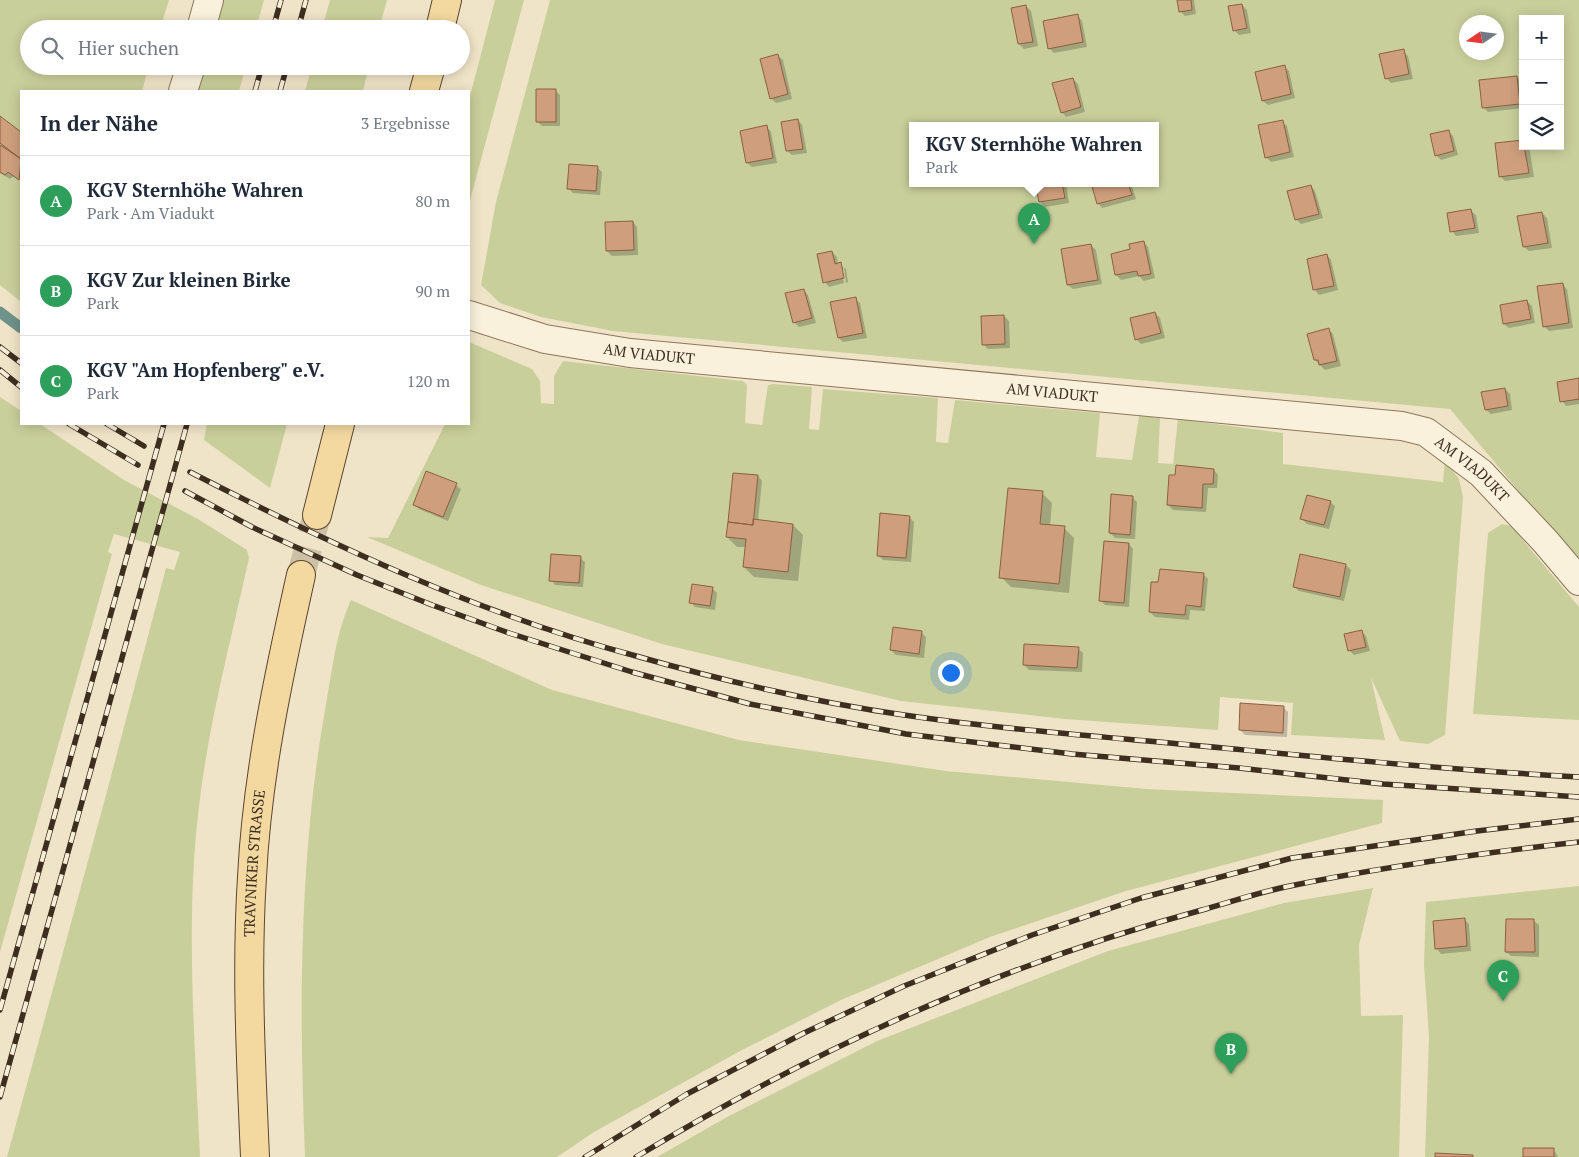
<!DOCTYPE html>
<html lang="de">
<meta charset="utf-8">
<style>
body{margin:0;font-family:"PT Serif",serif;background:#f6f6f7;color:#1f2937}
.controls{position:absolute;right:15px;top:15px;display:grid;overflow:hidden;border-radius:0px;box-shadow:0 2px 12px #0003}
.controls button{width:45px;height:45px;display:grid;place-items:center;padding:0;border:0;border-bottom:1px solid #e0e1e3;background:#fff;color:#1f2937;font:25px sans-serif}
.compass{position:absolute;left:1459px;top:15px;width:45px;height:45px;border-radius:50%;background:#fff;box-shadow:0 2px 12px #0003;rotate:257deg}
.you{position:absolute;left:950px;top:672px;width:18px;height:18px;margin:-12px;border:4px solid #fff;border-radius:50%;background:#1a73e8;box-shadow:0 0 0 8px #1a73e833}
.badge{display:grid;place-items:center;width:32px;height:32px;border-radius:50%;background:#111827;color:#fff;font-size:16px;font-weight:700}
.pin{position:absolute;translate:-50% -41px;filter:drop-shadow(0 1px 2px #0008)}
.pin::after{content:'';position:absolute;top:26px;width:18px;height:15px;background:inherit;clip-path:polygon(0 0,100% 0,50% 100%)}
.popup{position:absolute;left:909px;top:122px;width:250px;height:65px;box-sizing:border-box;display:grid;place-content:center;border-radius:0px;background:#fff;filter:drop-shadow(0 1px 4px #0005);font-size:16px;white-space:nowrap;color:#747a83}
.popup b{font-size:19px;color:#1f2937}
.popup::after{content:'';position:absolute;left:50%;top:100%;margin-left:-10px;border:10px solid transparent;border-top-color:#fff}
.list{margin:0;padding:0;list-style:none}
h2{display:flex;justify-content:space-between;align-items:center;height:65px;margin:0;padding:0 20px;font-size:21px}
h2 small{font-size:16px;font-weight:400;color:#747a83}
.list li{display:grid;grid-template-columns:32px 1fr auto;gap:15px;align-items:center;box-sizing:border-box;height:90px;padding:0 20px;border-top:1px solid #e0e1e3}
.list b{display:block;font-size:19px;white-space:nowrap}
.list p{margin:0;font-size:16px;white-space:nowrap;color:#747a83}
.list em{font-size:16px;font-style:normal;color:#747a83}
.icon{flex:none;width:28px;height:28px;fill:none;stroke:currentColor;stroke-width:2;stroke-linecap:round;stroke-linejoin:round}
.map{position:relative;flex:none;width:1579px;height:1157px;overflow:hidden}
.search{position:absolute;background:#fff;box-shadow:0 2px 12px #0003;left:20px;top:20px;width:450px;height:55px;display:flex;align-items:center;gap:12px;box-sizing:border-box;padding:0 18px;border-radius:28px;color:#747a83;font-size:19px}
.panel{position:absolute;background:#fff;box-shadow:0 2px 12px #0003;left:20px;top:90px;width:450px;height:335px;border-radius:0px}
.map>svg:first-child{display:block}
.green{fill:#c9cf9b;fill-rule:evenodd}
.shadow{fill:#0003}
.lines{fill:none;stroke-linecap:round;stroke-linejoin:round}
.stream{stroke:#6f938a;stroke-width:11}
.building{fill:#cf9f7d;stroke:#8d5f41}
.primary-tunnel{stroke:#ccc0a6;stroke-width:28;stroke-dasharray:28 14;stroke-linecap:butt}
.minor-casing{stroke:#8d765c;stroke-width:30}
.primary-casing{stroke:#5b4430;stroke-width:30}
.minor{stroke:#faf1dc;stroke-width:28}
.primary{stroke:#f3d9a0;stroke-width:28}
.rail-casing{stroke:#3d2e20;stroke-width:5.5}
.rail{stroke:#f7eed8;stroke-width:4;stroke-dasharray:11;stroke-linecap:butt}
.labels{text-anchor:middle;stroke-width:4;stroke-linejoin:round;paint-order:stroke}
.street-label{font-size:15px;fill:#3d2e20;stroke:#f7eed8}
</style>
<div class="map">
<svg width="1579" height="1157" viewBox="0 0 1579 1157">
<rect width="100%" height="100%" fill="#f0e4c8"/>
<path class="green" d="M0,0H169L160,29H29V66H149L142,91H21V302L0,285Z
M220,0H264L256,29H211Z
M330,0H387L379,29H322Z
M495,0H524L469,204V100Z
M550,0H1579V563L1450,409L613,331L541,317L500,303L481,285L496,202ZM1523,19H1560V146H1523ZM1466,22H1496V52H1466ZM913,125H1155V183H913Z
M200,66H246L239,91H192Z
M312,66H369L363,91H305Z
M469,342L532,369L540,381L541,403L554,404V376L563,361L743,381L747,385L745,423L762,425L768,385L773,384L812,387L809,429L819,430L823,389L938,398L936,442L948,443L955,400L1100,413L1096,457L1132,460L1139,416L1160,418L1158,463L1173,464L1178,419L1283,433V464L1443,482L1445,460L1459,479L1463,497L1445,735L1428,744L1400,741L1371,678L1385,740L1291,735L1293,703L1220,697L1218,730L1065,719L901,701L662,644L481,585L367,537L388,538L445,424H469Z
M0,397L21,411V424H40L124,480L198,519L247,550L249,558C231,640 209,722 199,806C185,922 195,1041 200,1157H7L106,795L166,568L174,570L180,552L114,534L108,552L112,554L0,952Z
M207,424H287L270,488L204,440Z
M1502,524L1511,526L1579,607V720L1473,714L1488,533Z
M351,600L552,690L739,740L946,771L1146,789L1383,800L1382,823L1126,891L990,937L841,1000L742,1050L594,1132L557,1157H305C299,1008 299,857 325,710C332,673 335,635 351,600Z
M1579,886V1157H1425L1429,1037L1424,965L1426,902Z
M1373,888L1359,945L1361,1016L1403,1015L1399,1157H657L727,1117L877,1041L1108,951L1284,903Z"/>
<path class="shadow" d="M1178,0H1194L1196,14L1185,16L1180,11Z
M1242,5L1247,10L1251,33L1239,35L1234,30Z
M1026,6L1031,11L1038,46L1024,49L1019,44Z
M1078,16L1082,21L1087,47L1054,53L1049,48Z
M1403,51L1408,56L1413,79L1391,83L1386,78Z
M778,56L783,60L792,99L776,103L771,98Z
M1284,66L1289,71L1295,98L1268,105L1263,101L1256,73Z
M1517,77L1521,82L1523,108L1488,112L1483,107Z
M1073,79L1078,84L1085,112L1066,117L1062,112Z
M555,90L560,95V126H542L537,121Z
M0,118L21,133V181L14,176L10,179L0,173V146L2,145L0,144Z
M798,120L802,125L807,153L792,155L787,151Z
M1282,122L1287,126L1294,157L1271,162L1266,157Z
M767,127L771,132L777,163L752,167L747,163Z
M1448,131L1453,136L1458,155L1441,160L1436,155Z
M1523,146H1529L1534,177L1505,181L1500,176Z
M597,167L602,172L600,195L573,193L568,188Z
M1036,183H1066L1069,203L1045,207L1040,202Z
M1093,183H1131L1136,199L1102,208L1098,203Z
M1311,186L1315,191L1323,218L1301,224L1296,219Z
M1471,211L1476,215L1479,233L1456,236L1452,231Z
M1542,213L1547,218L1552,248L1529,251L1524,247Z
M633,222L637,227L638,255L612,256L607,251Z
M1144,243L1148,247L1155,278L1144,281L1139,276L1121,280L1116,275L1132,250Z
M1091,245L1096,250L1102,284L1073,289L1068,285Z
M832,252L837,257L838,264L846,269L848,282L846,283L844,268H841L844,283L829,287L825,282Z
M1327,255L1331,260L1338,290L1319,295L1315,290L1308,260Z
M1562,284L1567,289L1573,328L1549,331L1544,326Z
M803,290L808,295L816,323L799,327L794,322Z
M855,299L860,303L867,338L843,342L839,338Z
M1527,301L1532,306L1535,323L1509,328L1504,324Z
M1155,313L1160,318L1165,338L1141,344L1136,339Z
M1004,316L1009,321L1010,348L988,349L983,344Z
M1329,330L1333,334L1341,366L1325,370L1315,360Z
M1579,380V404L1566,406L1562,401Z
M1505,389L1510,394L1512,410L1491,414L1486,410Z
M1214,470L1218,475L1217,488H1208L1206,512L1173,510L1168,505L1176,477Z
M758,476L762,481L758,521L793,525L803,535L798,581L754,577L744,567L746,547H737L727,537Z
M456,485L461,489L448,521L419,509L414,504Z
M1042,493L1052,503L1050,526L1064,528L1074,538L1069,593L1011,587L1001,577Z
M1132,497L1137,502L1135,539L1115,538L1110,533Z
M1330,502L1335,506L1329,529L1307,524L1302,519Z
M909,517L914,522L911,562L883,560L878,555Z
M1129,544L1133,549L1129,607L1105,605L1100,600Z
M1301,556L1346,565L1351,570L1344,601L1299,591L1294,587Z
M580,558L585,562L583,587L555,585L551,580Z
M1203,574L1208,579L1205,611L1190,610L1189,620L1155,617L1150,612L1159,584Z
M713,589L717,593L715,610L695,607L691,602Z
M1361,631L1366,636L1370,651L1354,655L1349,650Z
M921,632L926,637L924,658L896,655L891,650Z
M1078,649L1083,653L1082,672L1029,670L1024,665Z
M1283,707L1288,712L1287,737L1245,735L1240,730Z
M1464,919L1469,924L1471,951L1441,954L1437,949Z
M1534,921L1539,925V957L1511,956L1506,952Z
M1554,1150L1558,1157H1524Z"/>
<g class="lines">
<path class="stream" d="M0,312L21,328"/>
</g>
<path class="building" d="M1177,0H1191L1192,10L1179,12Z
M1242,4L1247,28L1233,31L1228,6Z
M1026,5L1033,42L1018,44L1011,8Z
M1078,14L1083,42L1048,49L1043,21Z
M1404,49L1409,74L1385,79L1379,54Z
M778,54L788,94L770,99L760,59Z
M1285,65L1291,94L1262,101L1255,72Z
M1517,76L1520,104L1482,108L1479,80Z
M1073,78L1081,107L1061,113L1052,83Z
M536,89H556V122H536Z
M0,116L21,132V159L0,143Z
M798,119L803,149L786,151L781,122Z
M1283,120L1290,152L1265,158L1258,125Z
M767,125L773,158L746,163L740,131Z
M1449,130L1454,151L1435,156L1430,134Z
M1523,140L1529,173L1499,177L1495,143Z
M0,145L21,159L19,180L8,172L5,175L0,172Z
M569,164L598,166L596,191L567,189Z
M1035,183H1062L1065,198L1039,202Z
M1091,183H1128L1132,195L1097,204Z
M1311,185L1319,214L1295,220L1287,191Z
M1471,209L1475,228L1450,232L1447,213Z
M1542,212L1548,243L1523,247L1517,216Z
M633,221L634,250L606,251L605,222Z
M1144,241L1151,274L1138,276L1137,271L1115,275L1111,254L1130,249L1129,244Z
M1091,244L1098,280L1067,285L1061,249Z
M832,251L835,264L841,262L844,278L823,283L817,254Z
M1327,254L1334,286L1313,290L1307,259Z
M1563,283L1569,323L1543,327L1537,286Z
M804,289L812,318L793,323L785,293Z
M856,297L863,333L838,338L830,302Z
M1527,300L1531,319L1503,324L1500,305Z
M1155,312L1161,333L1135,340L1130,318Z
M1004,315L1005,344L982,345L981,316Z
M1329,328L1337,361L1319,365L1318,360H1314L1307,334Z
M1579,378V399L1560,402L1557,382Z
M1505,388L1508,406L1485,410L1481,392Z
M1176,465L1214,469L1213,484H1203L1202,508L1167,505L1169,475H1175Z
M426,471L457,483L443,517L413,505Z
M733,473L758,475L753,525L728,522Z
M1008,488L1043,491L1040,524L1065,526L1059,584L999,578Z
M1111,494L1133,496L1130,535L1109,533Z
M1307,495L1331,501L1324,525L1300,519Z
M880,513L910,516L906,558L877,556Z
M753,519L793,524L788,572L743,567L746,539L726,537L728,522L753,525Z
M1104,541L1129,543L1124,603L1099,601Z
M551,554L581,556L579,583L549,581Z
M1300,554L1346,564L1340,597L1293,587Z
M1160,569L1204,573L1201,607L1186,605L1185,615L1149,612L1151,582H1158Z
M692,584L713,587L710,606L689,603Z
M893,627L922,631L919,654L890,650Z
M1362,630L1366,647L1348,651L1344,634Z
M1024,644L1079,647L1077,668L1023,665Z
M1240,703L1284,706L1283,733L1239,730Z
M1465,918L1467,946L1435,949L1433,921Z
M1506,919H1534L1535,952H1505Z
M1523,1148H1554V1157H1523Z
M1435,1153L1473,1155V1157H1435Z"/>
<g class="lines">
<path class="primary-tunnel" d="M301,575L317,515"/>
<defs>
<g id="minor">
<path d="M201,29L209,0"/>
<path d="M183,91L191,66"/>
<path id="s1" d="M469,315L545,339L630,353L1402,426L1426,432L1481,473L1545,541L1579,581"/>
</g>
<g id="primary">
<path d="M440,29L447,0"/>
<path d="M424,91L431,66"/>
<path d="M317,515L340,424"/>
<path id="s2" d="M255,1157C251,1064 246,970 252,877C257,775 279,674 301,575"/>
</g>
</defs>
<use href="#minor" class="minor-casing"/>
<use href="#primary" class="primary-casing"/>
<use href="#minor" class="minor"/>
<use href="#primary" class="primary"/>
<defs>
<path id="rail" d="M273,29L281,0
M298,29L306,0
M255,91L262,66
M280,91L287,66
M0,347L21,363
M0,370L21,387
M69,424L138,465
M107,424L144,446
M190,472C334,546 480,614 636,656C724,681 814,702 904,715C999,729 1095,736 1191,745C1320,757 1449,770 1579,777
M185,491L252,527L357,575L432,605L509,633L632,672L750,704L906,734L1072,754L1239,768L1383,784L1579,797
M0,1010L164,424
M0,1097L187,424
M585,1157L687,1094L804,1033L904,986L1032,935L1141,898L1292,858L1477,831L1579,819
M636,1157C813,1050 1002,964 1202,910C1230,902 1257,893 1285,887C1382,867 1481,853 1579,842"/>
</defs>
<use href="#rail" class="rail-casing"/>
<use href="#rail" class="rail"/>
</g>
<g class="labels">
<g class="street-label">
<text dy="5" stroke="none"><textPath href="#s1" startOffset="185">AM VIADUKT</textPath></text>
<text dy="5" stroke="none"><textPath href="#s1" startOffset="590">AM VIADUKT</textPath></text>
<text dy="5" stroke="none"><textPath href="#s1" startOffset="1025">AM VIADUKT</textPath></text>
<text dy="5" stroke="none"><textPath href="#s2" startOffset="294">TRAVNIKER STRASSE</textPath></text>
</g>
</g>
</svg>
<div class="controls">
<button>+</button>
<button>−</button>
<button><svg class="icon" aria-label="layers" viewBox="0 0 24 24"><path d="M12 4l9 5-9 5-9-5zM3 14l9 5 9-5"/></svg></button>
</div>
<svg class="compass" viewBox="-18 -18 36 36"><path d="M0-13l5 13h-10z" fill="#e53935"/><path d="M0 13l5-13h-10z" fill="#747a83"/></svg>
<div class="you"></div>
<div class="pin badge" style="left:1034px;top:244px;background:#2e9e5b">A</div>
<div class="popup"><b>KGV Sternhöhe Wahren</b>Park</div>
<div class="pin badge" style="left:1231px;top:1074px;background:#2e9e5b">B</div>
<div class="pin badge" style="left:1503px;top:1001px;background:#2e9e5b">C</div>
<div class="search"><svg class="icon" aria-label="search" viewBox="0 0 24 24"><circle cx="10" cy="10" r="6"/><path d="M15 15l6 6"/></svg>Hier suchen</div>
<section class="panel">
<h2>In der Nähe<small>3 Ergebnisse</small></h2>
<ul class="list">
<li><span class="badge" style="background:#2e9e5b">A</span><div><b>KGV Sternhöhe Wahren</b><p>Park · Am Viadukt</p></div><em>80 m</em></li>
<li><span class="badge" style="background:#2e9e5b">B</span><div><b>KGV Zur kleinen Birke</b><p>Park</p></div><em>90 m</em></li>
<li><span class="badge" style="background:#2e9e5b">C</span><div><b>KGV &quot;Am Hopfenberg&quot; e.V.</b><p>Park</p></div><em>120 m</em></li>
</ul>
</section>
</div>
